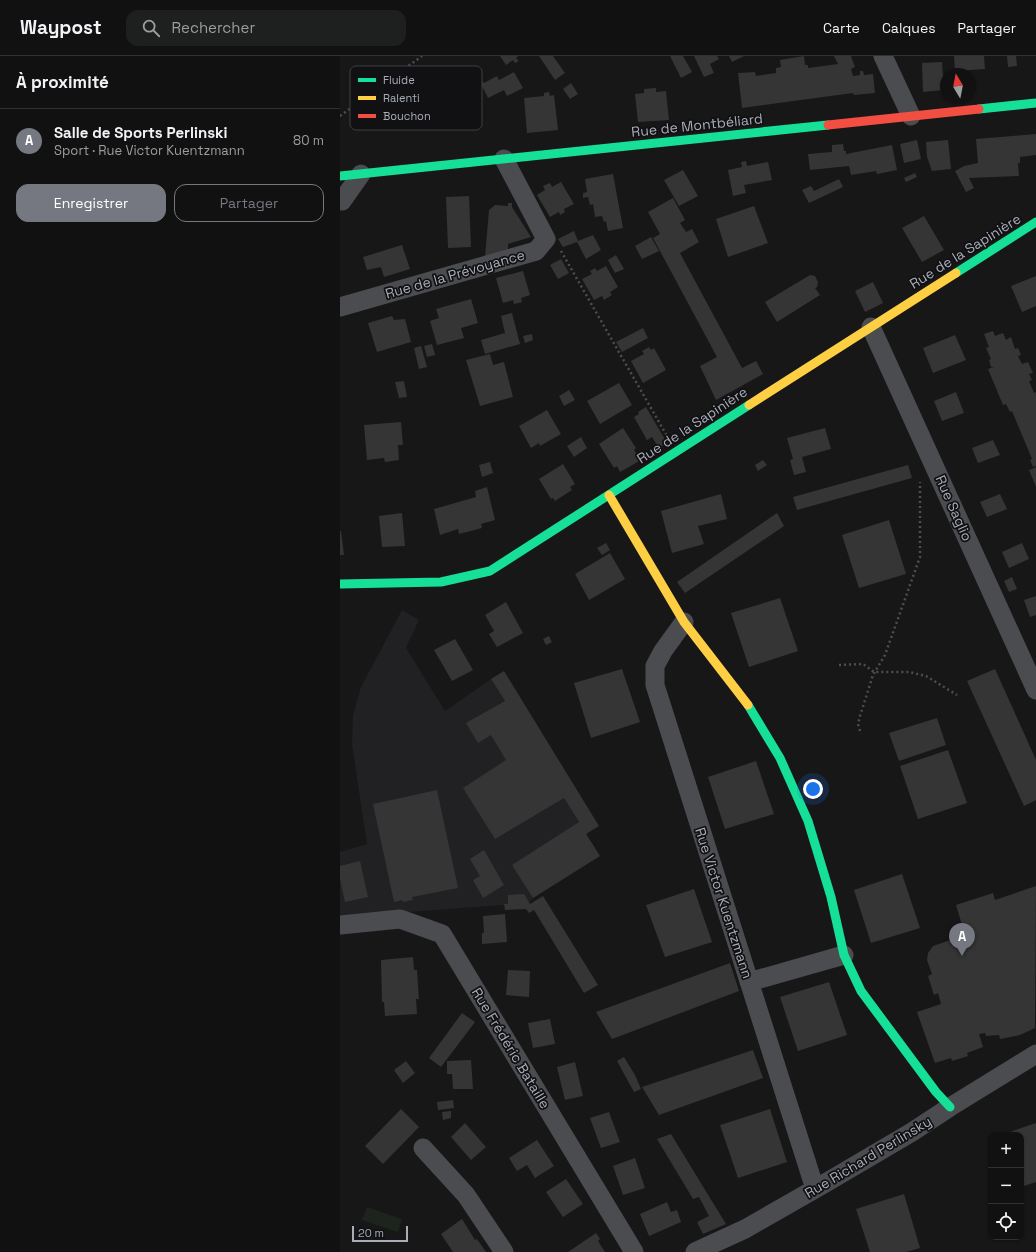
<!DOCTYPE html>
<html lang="fr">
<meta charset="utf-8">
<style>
body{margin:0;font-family:"Space Grotesk",sans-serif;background:#1e1f1f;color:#f1f3f6}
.controls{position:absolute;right:12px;bottom:12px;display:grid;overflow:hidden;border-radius:8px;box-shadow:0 1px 3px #0004}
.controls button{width:36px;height:36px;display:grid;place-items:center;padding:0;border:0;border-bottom:1px solid #303131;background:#111;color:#f1f3f6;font:20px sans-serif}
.compass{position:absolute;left:600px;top:12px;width:36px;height:36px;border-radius:50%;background:#111;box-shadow:0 1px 3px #0004;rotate:350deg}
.scale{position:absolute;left:12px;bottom:10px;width:56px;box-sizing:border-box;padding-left:4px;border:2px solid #a8adb8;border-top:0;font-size:11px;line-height:14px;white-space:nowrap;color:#a8adb8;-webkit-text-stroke:3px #111113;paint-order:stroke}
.you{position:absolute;left:473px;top:733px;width:14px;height:14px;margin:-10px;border:3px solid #fff;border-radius:50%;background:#1a73e8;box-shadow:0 0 0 6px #1a73e833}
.badge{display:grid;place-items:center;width:26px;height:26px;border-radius:50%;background:#757880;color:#fff;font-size:13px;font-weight:700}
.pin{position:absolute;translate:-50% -33px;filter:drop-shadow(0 1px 2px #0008)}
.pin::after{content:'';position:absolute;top:21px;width:14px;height:12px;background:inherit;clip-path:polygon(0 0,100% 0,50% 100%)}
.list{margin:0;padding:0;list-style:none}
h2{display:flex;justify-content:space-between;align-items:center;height:52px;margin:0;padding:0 16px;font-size:17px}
h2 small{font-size:13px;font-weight:400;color:#9c9d9f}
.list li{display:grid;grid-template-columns:26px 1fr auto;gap:12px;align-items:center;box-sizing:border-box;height:64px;padding:0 16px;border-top:1px solid #303131}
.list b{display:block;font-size:15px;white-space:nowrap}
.list p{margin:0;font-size:13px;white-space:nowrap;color:#9c9d9f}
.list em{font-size:13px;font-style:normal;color:#9c9d9f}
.actions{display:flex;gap:8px;padding:12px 16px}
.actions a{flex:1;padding:9px 0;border:1px solid #757880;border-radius:12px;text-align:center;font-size:14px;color:#757880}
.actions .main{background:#757880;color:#fff}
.icon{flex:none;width:22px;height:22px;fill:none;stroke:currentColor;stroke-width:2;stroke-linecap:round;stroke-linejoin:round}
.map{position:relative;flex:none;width:696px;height:1196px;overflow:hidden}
header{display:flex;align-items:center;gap:24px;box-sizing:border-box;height:56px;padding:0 20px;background:#111;border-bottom:1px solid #303131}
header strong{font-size:19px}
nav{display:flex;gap:22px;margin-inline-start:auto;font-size:14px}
.search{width:280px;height:36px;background:#1e1f1f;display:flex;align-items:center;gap:10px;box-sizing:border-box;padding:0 14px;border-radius:12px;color:#9c9d9f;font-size:15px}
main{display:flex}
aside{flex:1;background:#111}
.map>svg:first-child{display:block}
.built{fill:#212123}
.green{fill:#1d241e}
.building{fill:#353536}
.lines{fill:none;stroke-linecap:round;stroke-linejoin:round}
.path{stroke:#4d4e52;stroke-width:2.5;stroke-dasharray:2 3;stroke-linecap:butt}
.street{stroke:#4b4c50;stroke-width:19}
.fast{stroke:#16e098;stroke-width:9}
.slow{stroke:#ffcf43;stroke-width:9}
.jam{stroke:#f24e42;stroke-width:9}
.labels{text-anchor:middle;stroke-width:3.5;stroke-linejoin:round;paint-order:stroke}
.street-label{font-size:14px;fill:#a8adb8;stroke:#111113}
.key{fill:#111113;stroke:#3e4045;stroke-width:1}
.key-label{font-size:11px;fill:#a8adb8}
</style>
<header>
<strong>Waypost</strong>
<div class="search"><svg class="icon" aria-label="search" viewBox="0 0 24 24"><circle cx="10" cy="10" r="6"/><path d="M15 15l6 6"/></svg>Rechercher</div>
<nav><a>Carte</a><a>Calques</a><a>Partager</a></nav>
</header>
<main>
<aside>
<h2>À proximité<small></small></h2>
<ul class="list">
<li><span class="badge">A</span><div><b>Salle de Sports Perlinski</b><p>Sport · Rue Victor Kuentzmann</p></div><em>80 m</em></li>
</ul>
<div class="actions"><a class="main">Enregistrer</a><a>Partager</a></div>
</aside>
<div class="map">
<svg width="696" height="1196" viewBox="0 0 696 1196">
<rect width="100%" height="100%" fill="#171717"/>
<path class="built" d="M62,554L79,564L66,592L105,655L151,623L260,800L193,842L189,847L0,861V796L27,788L12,689L13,659L21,631Z"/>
<path class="green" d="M27,1151L62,1163L58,1176L22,1164Z"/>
<path class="building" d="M160,0H178L176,2L179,5L175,7L173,4L166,9Z
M199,0H213L225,17L215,24Z
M330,0H343L352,16L341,22Z
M354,0H377L379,3L370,8L374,17L364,21Z
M389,0H404L392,6Z
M464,0L465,9H468V12L498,8L494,0H511L515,11L511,13L513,20L520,19V15H523L524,19L533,18L535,37L514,39L513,37L402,52L398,17L415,16L416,20L436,17V12L441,11L440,4Z
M614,0H644L645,13L615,15Z
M667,0H676L677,10L668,11Z
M602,6L604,34L583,36L582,7Z
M174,16L183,32L167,40L164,34L148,42L140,26L142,25L144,27L157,20L159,24Z
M231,27L238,38L230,43L223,33Z
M316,32V36L326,35L329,64L298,66L295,38L304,37V33Z
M209,36L210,40L214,39L218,74L187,77L184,42L204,40V37Z
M696,78V99L680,101V107H678L679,120L629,122L634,132L626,136L615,115L624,110L638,107L636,83Z
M577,84L581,103L564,107L560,88Z
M608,84L611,113L592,115L587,101L586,86Z
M503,88L504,95H506V98L552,89L557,114L537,118L536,115L511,119L509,110L470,114L468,98L492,96V89Z
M406,105L407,110L428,106L432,124L404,129L406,137L393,140L388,114L402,111L401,106Z
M343,114L358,140L339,150L324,124Z
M575,117L577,121L566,126L564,122Z
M273,118L283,172L268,175L266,165L264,166L262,160L255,161L253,148L250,149L248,141L243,142V137L247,136L245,123Z
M499,123L503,131L469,147L462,134L471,130L474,135Z
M221,126L234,148L224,153L225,156L220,159L219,156L210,161L197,139L205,134L203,130L210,127L212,131Z
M129,140L131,191L108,192L106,141Z
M333,142L345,164L340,167L346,176L352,173L359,186L340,197L402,312L416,305L423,318L376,344L360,310L377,301L313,182L320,178L308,156Z
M168,147H172V151L191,181L168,188V194L145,201L149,154L155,149L168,150Z
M414,150L428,187L388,201L376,163Z
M584,160L604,194L582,206L562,172Z
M234,175L238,185L253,179L261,194L246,203L237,186L223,191L218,183Z
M311,181L319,195L302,203L295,190Z
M62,189L70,213L44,221L41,211L27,214L23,201Z
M276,199L284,213L275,217L268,204Z
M221,203L229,217L218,223L210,209Z
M266,210L278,231L270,236L272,239L264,244L262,240L254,244L242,223L252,218L250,215L255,212L257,215Z
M183,215L190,239L181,242L182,246L174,248L173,244L163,247L156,222Z
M470,219L475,220L478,226L477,231L475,232L480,239L437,266L425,246Z
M696,220V250L682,256L671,230Z
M533,226L543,247L525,256L515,235Z
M131,243L138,267L121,272L124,282L97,289L90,265L99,262L96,253Z
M172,257L180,288L145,298L141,284L165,277L161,260Z
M52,260L54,264L65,263L71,286L37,296L28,267Z
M303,272L308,282L282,296L276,286Z
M653,275L655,280L663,277L666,284L671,281L675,293L678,292L681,299L678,300L682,308L688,306L693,317L689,318L692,324L689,325L694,337L696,336V410L693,411L690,404L692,403L672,355L670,356L666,348L663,349L648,313L654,311H651L649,304L651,303L646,292L649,291L644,278Z
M192,278L193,284L185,287L183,280Z
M615,279L626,304L593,317L583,292Z
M92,288L95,299L87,301L84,290Z
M81,290L87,311L79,313L74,292Z
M309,291L311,294L314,292L326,314L303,327L291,305L304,298L302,295Z
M150,298L153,309L164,306L173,341L140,350L126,304Z
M64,325L67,341L59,342L55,326Z
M279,327L292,349L260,368L247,345Z
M229,334L235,344L224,350L219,340Z
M616,336L624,357L602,365L594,345Z
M306,351L327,387L319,392L312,381L307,384L294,361L299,358L298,356Z
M207,354L221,378L200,390L199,387L191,392L179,370Z
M61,366L63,389H58L59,404L45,406L44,402L27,404L24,369Z
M283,372L296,392L294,394L301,404L280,416L277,410L274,412L259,388Z
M485,372L491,393L462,401L466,416L454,419L450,404L453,403L447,382Z
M241,381L247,392L234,401L227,390Z
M653,384L660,399L638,407L632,392Z
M423,404L427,409L418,415L415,409Z
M150,406L153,417L142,421L139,409Z
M223,408L235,428L230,431L232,434L215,445L213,442L211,443L199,423Z
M568,409L572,422L457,454L453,441Z
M696,411V431L689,414Z
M147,431L155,464L141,468L142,472L119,478L118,473L100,479L94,453L136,441L135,435Z
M381,438L387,463L358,470L364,488L332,497L321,455Z
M660,438L667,453L647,461L640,446Z
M62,457L65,490L42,491L39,460Z
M437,457L444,470L345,537L337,526Z
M549,464L566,518L519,532L502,479Z
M0,475H1L4,499H0Z
M266,487L270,494L262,499L257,492Z
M682,487L689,503L669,512L662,496Z
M270,497L285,523L249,544L235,518Z
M672,521L677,533L669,536L664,525Z
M696,540V559L690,561L684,544Z
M440,542L458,595L409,611L391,557Z
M166,546L183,577L157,591L149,578L154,575L145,559Z
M209,580L212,586L206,589L203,583Z
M115,583L133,614L112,625L94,594Z
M282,613L300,666L251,682L234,627Z
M655,613L696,704V744L684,750L627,625Z
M164,615L259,770L246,778L260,800L193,842L172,809L239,766L224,742L155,783L123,732L166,704L151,679L138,687L126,667L165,645L151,623Z
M597,662L606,689L559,705L549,677Z
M608,694L627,747L578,763L560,710Z
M416,705L434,758L385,773L368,721Z
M97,734L118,832L72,841L73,844L63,846V844L54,846L33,748Z
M144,794L164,829L143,842L133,824L140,820L130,803Z
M20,805L28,841L5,846L0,823V810Z
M562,818L580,872L531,887L514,834Z
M696,830L695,972L680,979L660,983L659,979L646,980L645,977L639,978L643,991L627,997L628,1000L612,1005L611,1002L595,1007L577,956L601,948L598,937L594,939L588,920L592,918L587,904L588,897L593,890L625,879L616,849L653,837L655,844Z
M354,833L372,886L325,901L306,849Z
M184,838L190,848L203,840L258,929L244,937L194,854L189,857L186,853L165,854L164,848H168V839Z
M165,858L167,886L142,888V877H144L143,860Z
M73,901L74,914H77L79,943H76L77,958L45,960L44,946H42L41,904Z
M390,907L399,935L272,983L256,956Z
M168,914L190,915L189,941L166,939Z
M489,926L507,979L458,995L440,941Z
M122,957L135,966L101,1011L89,1002Z
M210,963L215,988L193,992L188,967Z
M413,994L423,1022L319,1059L302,1031Z
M284,1001L295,1019L301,1033L294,1036L277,1005Z
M131,1004L133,1033H113L112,1018H107V1005Z
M66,1005L75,1017L63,1027L54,1014Z
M235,1006L243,1040L225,1044L217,1011Z
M113,1044L114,1052L98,1054L97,1046Z
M61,1053L79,1071L43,1108L25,1090Z
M430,1053L447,1106L398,1122L380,1069Z
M111,1055V1062L103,1064L102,1056Z
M269,1056L280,1086L261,1092L250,1062Z
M125,1067L146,1091L131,1104L111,1081Z
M696,1067V1126L681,1131V1079H661Z
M331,1078L359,1124L386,1168L363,1178L357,1166L369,1160L359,1141L353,1143L317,1083Z
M197,1084L214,1110L195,1122L187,1109L177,1115L169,1102Z
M295,1102L305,1132L283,1139L273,1110Z
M226,1123L243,1148L223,1161L206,1136Z
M564,1138L580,1192L566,1196H530L516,1153Z
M327,1146L331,1156L337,1154L341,1166L309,1180L300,1158Z
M122,1163L135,1184L137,1183L146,1196H113L101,1178Z
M256,1177L260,1183L258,1185L265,1196H228Z"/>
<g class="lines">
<path class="path" d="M0,60L82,0
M221,195L327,380
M499,609L523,608L534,616H569L586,620L617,639
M520,675L518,668L520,660L533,619L545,599L580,501V426"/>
<path class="street" d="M543,0L571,60
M0,145H2L21,118
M0,251L196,195L206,183L164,103
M531,271L696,634
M344,566L323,595L315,610V629L475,1133
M0,869L60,863L102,878L294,1196
M409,926L504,899
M83,1092L126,1139L164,1196
M355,1196L405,1173L482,1129L572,1076L610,1051L696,998"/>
<path class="fast" d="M639,53L696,47
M0,120L488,69
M616,217L696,166
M0,528L101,526L150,515L409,349
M408,649L440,702L468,765L491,841L504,899L521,935L596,1036L610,1051"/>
<path class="slow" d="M409,349L616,217
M269,439L344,566L408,649"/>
<path class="jam" d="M488,69L639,53"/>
</g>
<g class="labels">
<g class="street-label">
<text transform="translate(357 69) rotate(-6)" y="5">Rue de Montbéliard</text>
<text transform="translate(625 195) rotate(-32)" y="5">Rue de la Sapinière</text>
<text transform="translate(115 218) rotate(-16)" y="5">Rue de la Prévoyance</text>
<text transform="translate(352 369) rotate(-33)" y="5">Rue de la Sapinière</text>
<text transform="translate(614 452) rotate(66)" y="5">Rue Saglio</text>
<text transform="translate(384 847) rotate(72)" y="5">Rue Victor Kuentzmann</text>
<text transform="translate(171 992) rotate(59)" y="5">Rue Frédéric Bataille</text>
<text transform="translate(528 1101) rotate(-31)" y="5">Rue Richard Perlinsky</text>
</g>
</g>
<rect x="10" y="10" width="132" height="64" rx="6" class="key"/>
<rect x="18" y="22" width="18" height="4" fill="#16e098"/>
<rect x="18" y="40" width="18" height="4" fill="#ffcf43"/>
<rect x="18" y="58" width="18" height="4" fill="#f24e42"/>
<g class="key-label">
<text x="43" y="28">Fluide</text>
<text x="43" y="46">Ralenti</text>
<text x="43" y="64">Bouchon</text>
</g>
</svg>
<div class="controls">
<button>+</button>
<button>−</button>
<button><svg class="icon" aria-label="locate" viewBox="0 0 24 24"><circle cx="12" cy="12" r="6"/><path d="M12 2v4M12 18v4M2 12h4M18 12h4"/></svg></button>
</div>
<svg class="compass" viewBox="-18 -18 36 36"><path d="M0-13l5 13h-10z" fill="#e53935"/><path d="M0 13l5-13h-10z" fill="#9c9d9f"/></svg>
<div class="scale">20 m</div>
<div class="you"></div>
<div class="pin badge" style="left:622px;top:900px">A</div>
</div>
</main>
